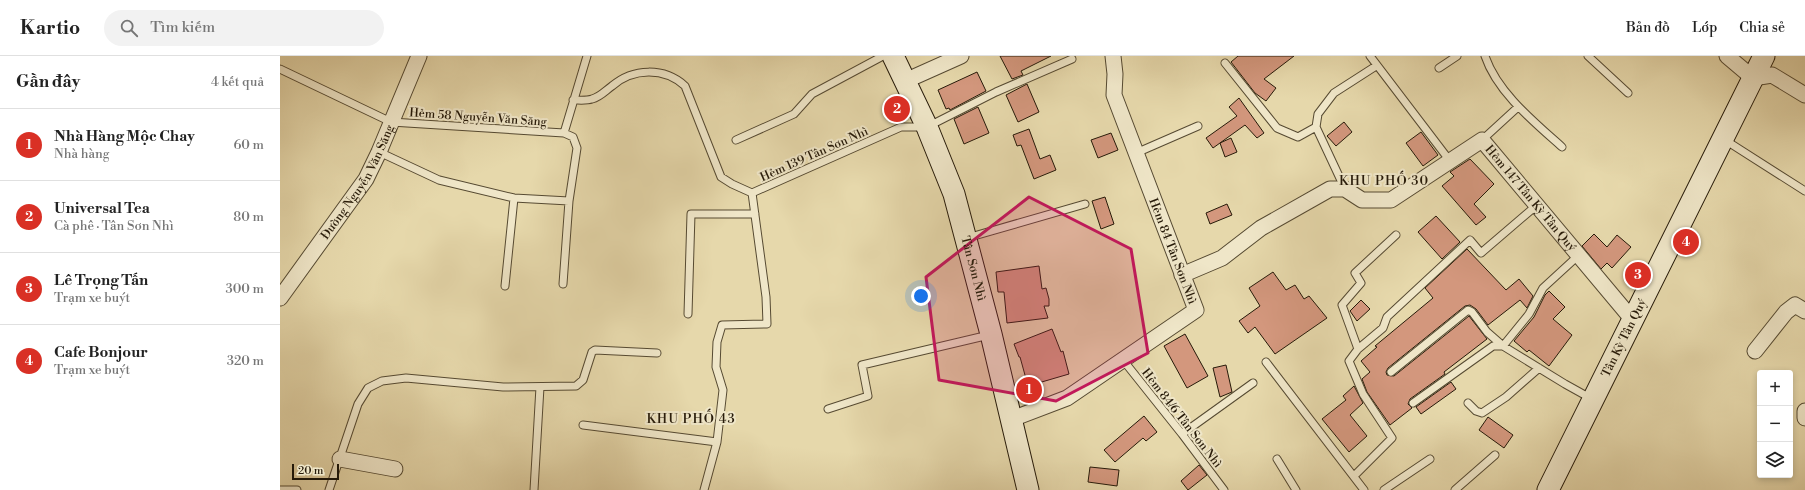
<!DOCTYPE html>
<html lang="vi">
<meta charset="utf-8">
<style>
body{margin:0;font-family:"Libre Bodoni",serif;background:#f2f2f2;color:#222}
.controls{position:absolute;right:12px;bottom:12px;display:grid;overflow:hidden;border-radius:4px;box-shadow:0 2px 6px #0003}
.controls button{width:36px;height:36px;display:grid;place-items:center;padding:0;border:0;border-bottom:1px solid #e0e0e0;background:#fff;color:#222;font:20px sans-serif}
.scale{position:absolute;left:12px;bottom:10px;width:47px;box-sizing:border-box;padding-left:4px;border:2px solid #261a09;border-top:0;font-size:11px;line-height:14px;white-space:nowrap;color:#261a09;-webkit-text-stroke:3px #efe6c8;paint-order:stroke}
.you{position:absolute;left:641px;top:240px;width:14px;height:14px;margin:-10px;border:3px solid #fff;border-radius:50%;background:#1a73e8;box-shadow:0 0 0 6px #1a73e833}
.badge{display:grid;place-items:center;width:26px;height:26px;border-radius:50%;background:#d93025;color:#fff;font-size:13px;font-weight:700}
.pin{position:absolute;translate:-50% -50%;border:2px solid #fff;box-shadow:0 1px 4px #0006}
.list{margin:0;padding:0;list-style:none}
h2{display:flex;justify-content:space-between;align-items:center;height:52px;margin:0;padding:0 16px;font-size:17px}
h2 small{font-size:13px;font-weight:400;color:#767676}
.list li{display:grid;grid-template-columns:26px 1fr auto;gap:12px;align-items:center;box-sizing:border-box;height:72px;padding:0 16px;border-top:1px solid #e0e0e0}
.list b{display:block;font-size:15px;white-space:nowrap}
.list p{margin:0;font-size:13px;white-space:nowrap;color:#767676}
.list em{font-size:13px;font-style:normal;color:#767676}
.icon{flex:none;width:22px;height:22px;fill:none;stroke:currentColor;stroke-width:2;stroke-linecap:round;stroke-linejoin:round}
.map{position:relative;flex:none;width:1525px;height:434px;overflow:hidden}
header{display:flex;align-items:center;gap:24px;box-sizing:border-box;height:56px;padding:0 20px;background:#fff;border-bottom:1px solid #e0e0e0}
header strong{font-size:19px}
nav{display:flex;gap:22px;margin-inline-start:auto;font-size:14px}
.search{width:280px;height:36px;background:#f2f2f2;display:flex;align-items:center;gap:10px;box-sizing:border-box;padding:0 14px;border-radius:22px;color:#767676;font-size:15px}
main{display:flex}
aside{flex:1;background:#fff}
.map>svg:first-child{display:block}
.building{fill:#d3977d;stroke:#261a09}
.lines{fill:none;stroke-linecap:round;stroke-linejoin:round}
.lane-casing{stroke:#564a32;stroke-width:9}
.street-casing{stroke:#564a32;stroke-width:17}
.secondary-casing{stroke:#261a09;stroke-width:23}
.lane{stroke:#efe6c8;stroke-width:7}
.street{stroke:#efe6c8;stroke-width:15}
.secondary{stroke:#efe6c8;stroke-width:21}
.marked{fill:#c2185b;fill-opacity:0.2;stroke:#c2185b;stroke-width:3;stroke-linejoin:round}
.labels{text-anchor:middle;stroke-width:4;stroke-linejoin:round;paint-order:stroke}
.street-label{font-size:12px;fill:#261a09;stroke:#efe6c8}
.neighbourhood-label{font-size:13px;letter-spacing:1px;fill:#261a09;stroke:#efe6c8}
</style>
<header>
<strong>Kartio</strong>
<div class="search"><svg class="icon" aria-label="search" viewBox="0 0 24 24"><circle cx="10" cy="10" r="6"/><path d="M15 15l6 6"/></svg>Tìm kiếm</div>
<nav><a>Bản đồ</a><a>Lớp</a><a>Chia sẻ</a></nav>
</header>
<main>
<aside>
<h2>Gần đây<small>4 kết quả</small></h2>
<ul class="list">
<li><span class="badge">1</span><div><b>Nhà Hàng Mộc Chay</b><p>Nhà hàng</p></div><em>60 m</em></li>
<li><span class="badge">2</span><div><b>Universal Tea</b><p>Cà phê · Tân Sơn Nhì</p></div><em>80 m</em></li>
<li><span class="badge">3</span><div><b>Lê Trọng Tấn</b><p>Trạm xe buýt</p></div><em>300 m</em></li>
<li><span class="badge">4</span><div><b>Cafe Bonjour</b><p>Trạm xe buýt</p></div><em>320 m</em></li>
</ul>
</aside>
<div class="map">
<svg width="1525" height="434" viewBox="0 0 1525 434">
<rect width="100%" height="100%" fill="#e6d8ab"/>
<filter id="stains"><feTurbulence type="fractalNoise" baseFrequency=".005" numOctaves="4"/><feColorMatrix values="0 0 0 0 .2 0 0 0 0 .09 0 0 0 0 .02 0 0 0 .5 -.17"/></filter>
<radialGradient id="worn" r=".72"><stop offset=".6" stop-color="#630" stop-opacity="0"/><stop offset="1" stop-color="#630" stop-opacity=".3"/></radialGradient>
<path class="building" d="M720,0H771L741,15L743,19L732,23Z
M958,0H1014L984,23L996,32L986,45L975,37L951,6Z
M697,16L706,35L670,54L669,52L666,53L658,34Z
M747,28L759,56L738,66L726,39Z
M959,42L984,77L977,82L965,69L933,92L926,82L957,60L949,51Z
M698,51L709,77L684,88L674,63Z
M1064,66L1072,76L1056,90L1047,80Z
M749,73L760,103L770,99L776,114L754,123L741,89L737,90L733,79Z
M1141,76L1158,99L1143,110L1126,87Z
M831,77L838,94L818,102L811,84Z
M951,82L957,96L945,101L940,87Z
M1190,103L1214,128L1194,148L1206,161L1196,169L1162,130L1174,120L1170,116Z
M825,141L834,168L821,173L812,145Z
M947,148L952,159L930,168L926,157Z
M1156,160L1180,186L1162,203L1138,176Z
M1314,178L1327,191L1337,179L1351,191L1332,212L1327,207L1321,213L1302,190Z
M1187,193L1226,234L1239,223L1253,240L1247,252L1240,244L1208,269L1196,253L1190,249L1185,250L1108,312L1106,316L1107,319L1114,320L1189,260L1207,283L1164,316L1165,318L1130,343L1128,348L1132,352L1110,369L1087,336L1082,323L1090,316L1081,305L1097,291L1095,290L1153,242L1145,232Z
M759,210L762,233L766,232L769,243V250H764L768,262L727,267L724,236H718L716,216Z
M993,216L1006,234L1015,229L1024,243L1029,240L1047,262L995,298L975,271L968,277L959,265L980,250L969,232Z
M1269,235L1285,251L1273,263L1292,279L1269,310L1249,294L1247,296L1234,285L1254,261L1265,239Z
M1081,244L1090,253L1077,265L1070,255Z
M772,273L781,296L783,295L789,318L748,330L740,301H739L734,288Z
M905,278L928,320L907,332L884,290Z
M946,309L952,336L940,341L933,312Z
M1171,326L1176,333L1141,358L1136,351Z
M1074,330L1083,347L1070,359L1087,380L1069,396L1042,363L1066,344L1063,340Z
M864,360L877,376L866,385L863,382L835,406L824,394Z
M1208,361L1233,379L1224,392L1199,374Z
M919,409L927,419L908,434L901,425Z
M810,411L839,414L837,430L808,426Z"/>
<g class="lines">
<defs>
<path id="lane" d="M1090,0L1170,105
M1205,0C1217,36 1254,66 1282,91
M1308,0L1348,37
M945,7L997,72L1018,81L1036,71L1065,133
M1159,12L1177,0
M0,13L111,66L284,77L293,81L297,92L289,145L283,228
M293,44C299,44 306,45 312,43C320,41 325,35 332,30C353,12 384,11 405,30L441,121L452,128L472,137
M1036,71L1038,58L1054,37L1096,10
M284,77L307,0
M456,84L514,58L532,38L603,0
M1202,84L1238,51
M1445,84L1525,135
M99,96L159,124L234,142L289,145
M856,97L918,70
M472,137L621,71H647L716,36L792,3
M687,182L805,148
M225,230L234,142
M408,258L411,158H475
M1078,293L1062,249L1081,227L1075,217L1116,179
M843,304L902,378L944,434
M986,306L1084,434
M1111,316L1188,254L1192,256L1207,276L1223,290L1285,328L1312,343
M1133,347L1213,290H1223L1249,258L1263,232L1299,199
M1188,347L1196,355L1202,357L1226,341L1259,312
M548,353L588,340L582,309L709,279
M303,369L437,386
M902,378L973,327
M997,403L1016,434
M1074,420L1112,382L1083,338L1069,305L1078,293L1103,272L1107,261L1190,184L1201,197L1257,149
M0,434H17
M49,434L78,348L88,332L102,325L126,322L223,331L296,330L303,324L312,296L315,294L377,297
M254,434L260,331
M424,434L437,386L443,334L436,311L437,286L442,269L487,268L486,241L472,137
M1104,434L1150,403
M1175,434L1215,399"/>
<g id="street">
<path d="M1447,0L1473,22L1492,19L1525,39"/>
<path d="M625,25L681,0"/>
<path id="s1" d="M902,219L942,202L981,172L1050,133H1065L1082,144H1111L1202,84L1352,263"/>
<path id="s2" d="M0,242L86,123L99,96L139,0"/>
<path d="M1475,295L1506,256L1515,249L1525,255"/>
<path d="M1525,355V362"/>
<path d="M732,363L787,342L916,254L834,39L835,18L833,0"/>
<path d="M60,403L115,413"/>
</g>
<g id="secondary">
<path id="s3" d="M613,0L647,71L674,138L711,278L748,434"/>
<path id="s4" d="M1268,434L1484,0"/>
</g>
</defs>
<use href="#lane" class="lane-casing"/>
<use href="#street" class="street-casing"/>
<use href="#secondary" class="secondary-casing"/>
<use href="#lane" class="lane"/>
<use href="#street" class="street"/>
<use href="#secondary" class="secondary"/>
</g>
<path class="marked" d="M749,141L851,193L868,297L776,345L659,324L646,221Z"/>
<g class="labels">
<g class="street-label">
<text transform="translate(198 61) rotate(4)" y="4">Hẻm 58 Nguyễn Văn Săng</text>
<text transform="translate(534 98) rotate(-24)" y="4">Hẻm 139 Tân Sơn Nhì</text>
<text dy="4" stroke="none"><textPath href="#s2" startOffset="140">Đường Nguyễn Văn Săng</textPath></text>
<text dy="4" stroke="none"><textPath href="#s1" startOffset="421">Hẻm 147 Tân Kỳ Tân Quý</textPath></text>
<text transform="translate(893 195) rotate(69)" y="4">Hẻm 84 Tân Sơn Nhì</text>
<text dy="4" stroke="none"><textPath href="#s3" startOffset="228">Tân Sơn Nhì</textPath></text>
<text dy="4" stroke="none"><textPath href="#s4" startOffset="170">Tân Kỳ Tân Quý</textPath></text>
<text transform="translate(902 362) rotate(52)" y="4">Hẻm 84/6 Tân Sơn Nhì</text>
</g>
<g class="neighbourhood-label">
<text x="1104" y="129">KHU PHỐ 30</text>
<text x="411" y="367">KHU PHỐ 43</text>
</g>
</g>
<rect width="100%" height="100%" filter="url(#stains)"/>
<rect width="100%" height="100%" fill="url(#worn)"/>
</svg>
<div class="controls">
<button>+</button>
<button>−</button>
<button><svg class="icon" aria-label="layers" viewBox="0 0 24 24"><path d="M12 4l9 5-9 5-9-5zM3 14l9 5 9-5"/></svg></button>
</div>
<div class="scale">20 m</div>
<div class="you"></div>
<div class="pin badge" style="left:749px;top:334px">1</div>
<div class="pin badge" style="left:617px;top:53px">2</div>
<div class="pin badge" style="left:1358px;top:219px">3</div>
<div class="pin badge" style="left:1406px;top:186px">4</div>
</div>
</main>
